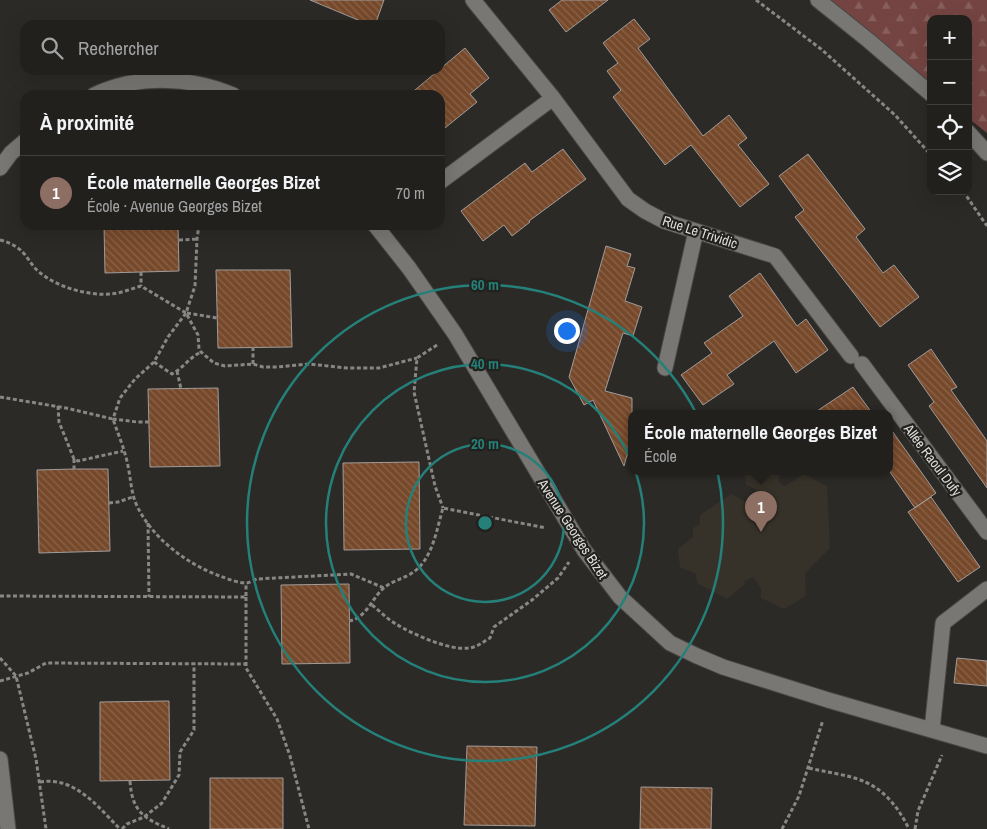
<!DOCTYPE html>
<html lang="fr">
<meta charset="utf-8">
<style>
body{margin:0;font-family:"Archivo Narrow",sans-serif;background:#292826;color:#f1f3f6}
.controls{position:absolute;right:15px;top:15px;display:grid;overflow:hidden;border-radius:10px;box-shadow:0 5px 20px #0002}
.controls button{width:45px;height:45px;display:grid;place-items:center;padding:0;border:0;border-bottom:1px solid #3e3e3b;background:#21201d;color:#f1f3f6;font:25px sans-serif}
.you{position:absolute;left:566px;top:330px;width:18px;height:18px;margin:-12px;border:4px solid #fff;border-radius:50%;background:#1a73e8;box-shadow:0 0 0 8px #1a73e833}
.badge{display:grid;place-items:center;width:32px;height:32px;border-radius:50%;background:#8bbbb9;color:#fff;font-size:16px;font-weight:700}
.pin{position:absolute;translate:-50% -41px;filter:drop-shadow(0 1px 2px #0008)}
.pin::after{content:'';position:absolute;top:26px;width:18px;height:15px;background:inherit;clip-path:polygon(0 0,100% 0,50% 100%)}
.popup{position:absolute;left:628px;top:410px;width:265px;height:65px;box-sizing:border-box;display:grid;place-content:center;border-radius:10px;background:#21201d;filter:drop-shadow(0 1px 4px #0005);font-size:16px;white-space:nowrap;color:#a2a3a4}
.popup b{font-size:19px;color:#f1f3f6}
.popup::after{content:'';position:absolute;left:50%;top:100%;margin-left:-10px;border:10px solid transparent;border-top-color:#21201d}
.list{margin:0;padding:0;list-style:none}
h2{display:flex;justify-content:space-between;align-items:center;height:65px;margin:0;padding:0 20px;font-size:21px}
h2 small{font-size:16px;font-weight:400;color:#a2a3a4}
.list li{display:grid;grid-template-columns:32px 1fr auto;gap:15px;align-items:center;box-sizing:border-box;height:75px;padding:0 20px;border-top:1px solid #3e3e3b}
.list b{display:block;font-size:19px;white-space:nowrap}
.list p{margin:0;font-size:16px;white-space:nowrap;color:#a2a3a4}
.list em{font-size:16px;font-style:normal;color:#a2a3a4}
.icon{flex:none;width:28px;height:28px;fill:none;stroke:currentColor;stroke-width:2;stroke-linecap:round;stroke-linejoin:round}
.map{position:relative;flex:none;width:987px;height:829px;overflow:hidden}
.search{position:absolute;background:#21201d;box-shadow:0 5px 20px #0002;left:20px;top:20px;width:425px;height:55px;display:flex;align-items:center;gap:12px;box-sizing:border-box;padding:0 18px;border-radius:15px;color:#a2a3a4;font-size:19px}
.panel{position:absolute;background:#21201d;box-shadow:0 5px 20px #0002;left:20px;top:90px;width:425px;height:140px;border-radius:15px}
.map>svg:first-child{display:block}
.built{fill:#363229}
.forest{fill:url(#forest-firs)}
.building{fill:url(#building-back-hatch);stroke:#a09c9a}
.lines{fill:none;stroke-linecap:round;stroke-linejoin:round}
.minor-casing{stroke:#494845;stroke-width:17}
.path{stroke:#898785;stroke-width:3;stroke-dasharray:4 2.5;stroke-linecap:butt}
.minor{stroke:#797773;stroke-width:15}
.ring{fill:none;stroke:#248079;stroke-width:2.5}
.labels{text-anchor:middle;stroke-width:4.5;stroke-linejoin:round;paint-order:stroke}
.street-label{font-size:14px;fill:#dfdedc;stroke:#22211e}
.centre{fill:#248079;stroke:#22211e;stroke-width:2.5}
.ring-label{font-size:15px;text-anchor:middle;font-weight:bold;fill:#248079;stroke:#22211e;stroke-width:4.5;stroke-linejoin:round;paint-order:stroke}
</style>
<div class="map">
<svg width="987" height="829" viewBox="0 0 987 829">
<defs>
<pattern id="forest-firs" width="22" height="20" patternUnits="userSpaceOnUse" patternTransform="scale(1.25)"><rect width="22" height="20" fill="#744442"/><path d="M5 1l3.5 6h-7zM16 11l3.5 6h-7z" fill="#875f5d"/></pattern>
<pattern id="building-back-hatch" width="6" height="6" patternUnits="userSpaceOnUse" patternTransform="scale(1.25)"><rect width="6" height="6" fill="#77492b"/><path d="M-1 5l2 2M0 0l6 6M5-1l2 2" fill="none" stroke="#8a6349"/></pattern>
</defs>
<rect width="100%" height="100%" fill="#2c2a27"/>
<path class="built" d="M745,471H779V482L785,486L804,474L827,486L830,548L805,573L806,596L784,609L761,598V588L753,577L745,581L744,585L727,599L697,583L696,574L680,567L678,549L693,537V528L700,524V515L731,494L754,506L762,501V492L746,485Z"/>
<path class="forest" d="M820,0H987V133L968,118V19H931V88Z"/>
<path class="building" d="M310,0H384L375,25H370Z
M562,0H608L566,32L549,10Z
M634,19L650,39L638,48L703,136L729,115L747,138L738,145L769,184L740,207L691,145L665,165L613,97L621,90L607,71L618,63L603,43Z
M465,48L489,78L470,94L477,102L440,132V95H409Z
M563,149L586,179L529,221L530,222L512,236L504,225L483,241L461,211L525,163L532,172Z
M808,154L865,229L856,237L883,273L894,265L919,297L880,327L795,217L804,210L779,176Z
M104,225H178L179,271L105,273Z
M606,246L631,254L627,266L635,268L625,301L642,307L633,336L623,333L605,391L632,398V437L624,466L593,400L584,405L569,377Z
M216,270H290L292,347L218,348Z
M760,273L797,326L806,319L828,350L796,373L774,341L727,375L734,384L703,405L681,375L712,353L704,343L743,316L729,296Z
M931,349L957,387L951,390L987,441V488L929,406L934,402L908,365Z
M853,387L872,413H814Z
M218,388L220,466L150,467L148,389Z
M890,428L936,493L915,508L890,472Z
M419,462L420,549L344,550L343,463Z
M74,469H108L110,551L39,553L37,470Z
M931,497L980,567L958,582L908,512Z
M349,584L350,663L282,664L281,585Z
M957,658L987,661V686L954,683Z
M169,701L170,780L100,781V702Z
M467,746L537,747L535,826L464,825Z
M210,778H283V829H210Z
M641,787L712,788L711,829H640Z"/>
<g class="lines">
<defs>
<path id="minor" d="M473,0L553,98L628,199L645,211L664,221L775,256L851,356
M818,0L868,40L931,94
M94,95C137,75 189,76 233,95
M968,132L987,153
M0,168L11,153L25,141
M440,182L553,98
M375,225L409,268L455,334L584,550L620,597L670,643L697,656L723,667L828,700L987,746
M862,364L987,532
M665,368L696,231
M932,730L943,623L987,589
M0,759L8,829"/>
</defs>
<use href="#minor" class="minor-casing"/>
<path class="path" d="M756,0L821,49L895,115L931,155
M963,191L987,226
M199,227L218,225
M0,240C11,243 19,247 26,256C30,261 33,267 38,271C56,287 88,296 111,294C121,293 131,289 141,286L186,313L198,335L199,349L201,352L214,363L225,366L253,364L263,367H277L309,364L347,368H379L417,358
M179,240L197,239
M141,272V286
M187,313L217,318
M437,345L417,358L414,392L435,486L443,508
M253,347V364
M154,362L172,374C183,368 190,357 201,352
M177,371L181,389
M0,397L66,408L113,419C118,434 125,450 128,466C131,480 131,493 137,506C153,539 187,564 220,576C228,579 238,583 246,583C249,583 254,580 257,579L351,574L384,588
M58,406L59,422L74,459L78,461L123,451
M149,422H137L113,419L120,398L135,379L154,362L168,337L186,313L195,286L197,239L199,225
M74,459V469
M109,503L118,502L133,497
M148,523L149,597
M0,596L246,597V583
M246,597V668L277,719L290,756L309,829
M372,605C380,611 387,619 396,624C412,634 450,651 469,648C477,647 483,642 490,638L494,627L532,600L558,578L569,562
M349,621C367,618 372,597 385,587C394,580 406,578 415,571C433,557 437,528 443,508L546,528
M0,658L16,676L36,759L46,829
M0,681L28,673L46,663L246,664
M809,768C824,772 851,775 865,782C885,790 900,810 909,829
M130,781C132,811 143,818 169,829
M40,782C75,776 98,807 120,829
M122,829L127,824L144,817L162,803L179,775L180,752L194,730V663
M782,829L799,796L823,720
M915,829L918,811L942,755"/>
<use href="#minor" class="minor"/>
</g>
<g class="ring">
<circle cx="485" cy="523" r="79"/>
<circle cx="485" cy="523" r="159"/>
<circle cx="485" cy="523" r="238"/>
</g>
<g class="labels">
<g class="street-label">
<text transform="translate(700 232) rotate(18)" y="5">Rue Le Trividic</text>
<text transform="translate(933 460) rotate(53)" y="5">Allée Raoul Dufy</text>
<text transform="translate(573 529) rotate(57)" y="5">Avenue Georges Bizet</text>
</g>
</g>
<circle cx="485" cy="523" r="8" class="centre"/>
<g class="ring-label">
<text x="485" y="290">60 m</text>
<text x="485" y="369">40 m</text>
<text x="485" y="449">20 m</text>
</g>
</svg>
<div class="controls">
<button>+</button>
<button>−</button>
<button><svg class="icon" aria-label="locate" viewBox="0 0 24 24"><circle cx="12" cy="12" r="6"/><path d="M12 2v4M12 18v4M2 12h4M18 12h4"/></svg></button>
<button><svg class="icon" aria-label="layers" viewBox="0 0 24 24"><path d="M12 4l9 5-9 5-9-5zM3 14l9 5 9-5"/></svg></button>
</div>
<div class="you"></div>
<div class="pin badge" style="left:761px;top:532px;background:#8d6e63">1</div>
<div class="popup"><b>École maternelle Georges Bizet</b>École</div>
<div class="search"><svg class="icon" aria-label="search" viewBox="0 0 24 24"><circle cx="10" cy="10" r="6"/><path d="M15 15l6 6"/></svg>Rechercher</div>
<section class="panel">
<h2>À proximité<small></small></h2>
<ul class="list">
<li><span class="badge" style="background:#8d6e63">1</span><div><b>École maternelle Georges Bizet</b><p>École · Avenue Georges Bizet</p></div><em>70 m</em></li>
</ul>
</section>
</div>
